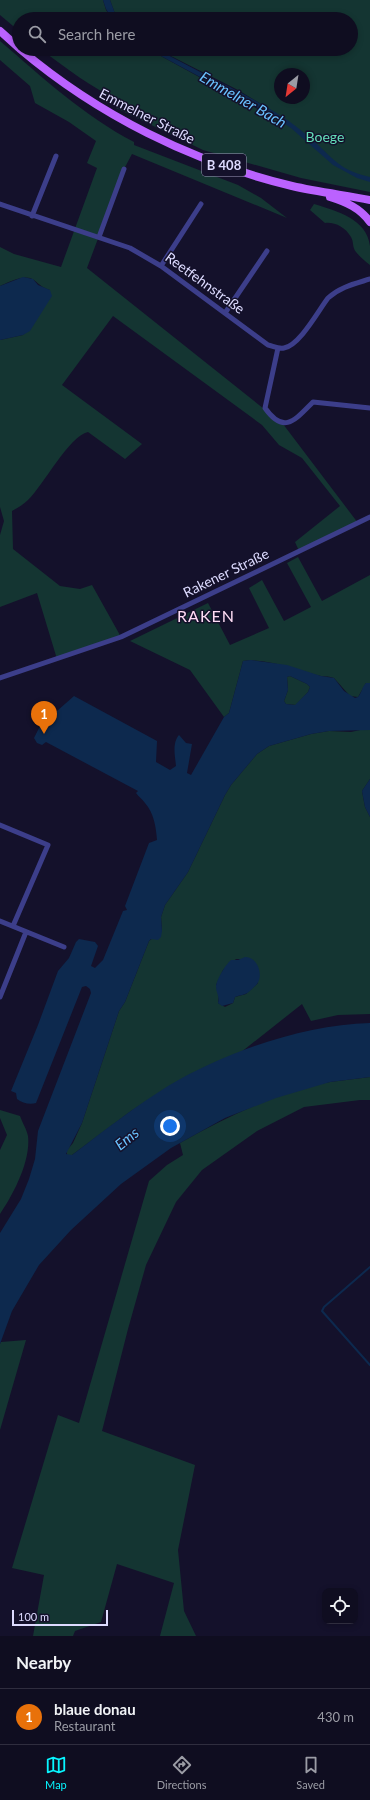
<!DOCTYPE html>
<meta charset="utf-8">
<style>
body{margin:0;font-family:Lato,sans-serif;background:#181629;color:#f1f3f6}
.controls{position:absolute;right:12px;bottom:12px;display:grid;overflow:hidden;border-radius:8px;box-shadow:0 2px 6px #0003}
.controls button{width:36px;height:36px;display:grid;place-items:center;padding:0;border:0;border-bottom:1px solid #2f2d3e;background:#0f0d20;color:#f1f3f6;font:20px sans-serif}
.compass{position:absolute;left:274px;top:68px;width:36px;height:36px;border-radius:50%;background:#0f0d20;box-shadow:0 2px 6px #0003;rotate:210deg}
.scale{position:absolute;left:12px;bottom:10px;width:96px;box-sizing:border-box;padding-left:4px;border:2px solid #dddbff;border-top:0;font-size:11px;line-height:14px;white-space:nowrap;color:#dddbff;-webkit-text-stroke:3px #14112b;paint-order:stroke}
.you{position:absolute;left:170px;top:1126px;width:14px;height:14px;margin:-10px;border:3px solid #fff;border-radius:50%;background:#1a73e8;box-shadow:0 0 0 6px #1a73e833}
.badge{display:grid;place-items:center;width:26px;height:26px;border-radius:50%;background:#07f5ff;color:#fff;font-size:13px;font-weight:700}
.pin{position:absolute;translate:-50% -33px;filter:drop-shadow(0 1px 2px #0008)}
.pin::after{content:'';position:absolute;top:21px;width:14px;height:12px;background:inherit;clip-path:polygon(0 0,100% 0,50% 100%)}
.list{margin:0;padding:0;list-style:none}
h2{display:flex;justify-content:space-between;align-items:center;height:52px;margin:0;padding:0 16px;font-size:17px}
h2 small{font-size:13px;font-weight:400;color:#9b9ca5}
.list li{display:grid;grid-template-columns:26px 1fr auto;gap:12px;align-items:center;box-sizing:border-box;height:56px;padding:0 16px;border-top:1px solid #2f2d3e}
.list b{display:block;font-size:15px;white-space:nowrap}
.list p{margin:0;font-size:13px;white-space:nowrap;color:#9b9ca5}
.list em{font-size:13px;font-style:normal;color:#9b9ca5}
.icon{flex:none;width:22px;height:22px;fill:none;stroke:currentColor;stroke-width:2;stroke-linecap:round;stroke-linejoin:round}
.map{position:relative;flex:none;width:370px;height:1636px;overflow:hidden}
.search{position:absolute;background:#0f0d20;box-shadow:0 2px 6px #0003;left:12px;right:12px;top:12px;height:44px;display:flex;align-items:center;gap:10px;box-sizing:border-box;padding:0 14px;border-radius:22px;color:#9b9ca5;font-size:15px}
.sheet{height:108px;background:#0f0d20}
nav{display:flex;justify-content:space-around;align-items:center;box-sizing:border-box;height:56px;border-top:1px solid #2f2d3e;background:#0f0d20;font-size:11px;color:#9b9ca5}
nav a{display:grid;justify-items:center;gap:2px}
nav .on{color:#07f5ff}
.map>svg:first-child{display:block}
.green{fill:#143532;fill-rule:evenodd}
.water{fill:#0d294e;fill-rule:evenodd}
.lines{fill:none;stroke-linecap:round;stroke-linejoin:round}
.stream{stroke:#0d294e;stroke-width:2}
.street{stroke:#3c3e8a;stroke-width:5}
.primary{stroke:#bb62ff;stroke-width:8}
.labels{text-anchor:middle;stroke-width:3;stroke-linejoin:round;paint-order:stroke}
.shield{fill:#14112b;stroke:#a19ebf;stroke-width:1}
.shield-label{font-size:13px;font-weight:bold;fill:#dddbff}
.street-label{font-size:14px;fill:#dddbff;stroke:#14112b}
.park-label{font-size:14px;fill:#64e1bb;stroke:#14112b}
.water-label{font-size:15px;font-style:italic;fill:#69c2ff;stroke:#14112b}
.quarter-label{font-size:16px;letter-spacing:1px;fill:#ffddf5;stroke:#14112b}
</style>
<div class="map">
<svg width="370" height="1636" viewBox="0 0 370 1636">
<rect width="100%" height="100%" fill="#14112b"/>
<path class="green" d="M0,0H103L106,10L112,19H19V31L0,15Z
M110,0H370V192L301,178L203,150L116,108L121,102C92,87 66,69 41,49H148L278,120L276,113L238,90L157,49H351V19H117ZM280,74H304V98H280Z
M0,41C42,77 84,116 134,142V145L238,185L261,198L287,218L132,154L124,169L87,268L283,424L358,523L299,551L295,542L340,506L302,458L279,445L262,425L113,316L62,385L142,444L125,459L88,432C69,436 43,486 28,500C23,505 17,508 12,511L13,549L60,586L80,589L92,585L121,637L57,659L37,593L0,607V535L4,521L0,507V340L23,335L50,290C43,288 40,285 34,280C25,273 9,282 0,286V247L14,254L61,267L97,168L87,163L96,141L69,122L35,103L30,86L0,60Z
M314,204C337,211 367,219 370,246C370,252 370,259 370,265C365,261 360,257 356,252C352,247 354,242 351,237C345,227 335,222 325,223L310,210Z
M298,557L322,601L370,575V683H366L358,697L350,696L334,678C329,676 326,677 321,676C295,671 270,658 243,661L229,713L224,717L190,670L130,641L208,603L230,645L269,628L249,588L262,580L284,621L311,607L287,563Z
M290,676L307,684L310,687L308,692L296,705L286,704L284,701L288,690L287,677Z
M360,730H370V779L362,791L365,807L370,817V1014L338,1015L311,1021L302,1004L240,1053L203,1068L168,1087L131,1111L76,1152L72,1155H67V1150L73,1143L82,1123L119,1011L125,1002L149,941L162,931L161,917L165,905L188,872L225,795L231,785L257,754L269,746L311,734L329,731L351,732ZM236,959H242L258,983L246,994L235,997L233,1003L225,1007L218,1003L219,995L216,985L223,970Z
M370,1077V1100H360L304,1107L257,1131L202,1170L176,1202L146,1265L128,1329L102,1431L195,1465L178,1550L184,1611L196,1636H160L174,1583L117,1564L101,1622L75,1631L73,1636H33L44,1575L12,1568L58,1415L79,1423L149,1181L167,1165L183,1155L180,1143C227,1117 277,1092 330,1082C343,1080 357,1079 370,1077Z
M0,1110L20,1116C22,1122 27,1130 28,1136C31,1161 13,1195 0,1214V1150L7,1135L0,1118Z
M26,1340L0,1430V1344L1,1342Z"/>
<path class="water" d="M103,0H110L117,19H112L106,9Z
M148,49H157C196,71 237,89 275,112C290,121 304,132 317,144C336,162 343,171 370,177V182L357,178L333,165L291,128L269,114Z
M23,277L33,279L38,285L50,290L52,296L30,331L23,335L0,340V286Z
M251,660L287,665L321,676L334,678L344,691L355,698L358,697C362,692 362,687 366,683H370V730L329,731L311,734L269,746L257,754L231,785L225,795L188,872L165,905L161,917L162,931L161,937L158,940L151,939L149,941L125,1002L119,1011L82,1123L66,1154L72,1155L76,1152C106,1129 136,1106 168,1086C226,1052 302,1025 370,1023V1077L330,1082L276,1098L225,1118L171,1148L121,1184L71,1230L39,1265L12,1311L0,1344V1233L21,1199L29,1179L35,1159L38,1131L91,993L90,989L86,986L82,987L36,1103C30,1105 22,1103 17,1099L16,1093L11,1091L38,1025L58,971L69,958L76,942L79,939L95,942L98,946L91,966L95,968L103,960L123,911L127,910L125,906L149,843L157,840C156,827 154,813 145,803C142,799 139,797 136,793L138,791L46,742L42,745L37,743L34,738L40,726L74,696L157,741L156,762L170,770L176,766C175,756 172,743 179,735L186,743L192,744L187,773L191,775L224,717L229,713L243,661ZM290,676L307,684L310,687L308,692L295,705L286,704L284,701L288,690L287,677Z
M370,779V817L365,807L362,791Z
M245,957C257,956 264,975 257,984C254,987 249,993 245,994C241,996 239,995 235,997L233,1003L222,1006L218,1003C220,996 216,993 216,987C216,980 226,964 231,960H238Z"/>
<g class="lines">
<path class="stream" d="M370,1267L324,1307L322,1311L370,1365"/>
<path class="street" d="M0,204L130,248L161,266L268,345C273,346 278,349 284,348C300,345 318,311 328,298C340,287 354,284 370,279
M32,216L56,156
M99,237L124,169
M161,266L201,204
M225,313L267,251
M278,348L265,408C284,435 295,420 313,402L370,408
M0,678L121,637L370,517
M0,825L48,845L13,926
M0,921L64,947
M0,997L26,932"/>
<path class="primary" d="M0,31L19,48
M20,49C98,115 192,162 292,186C318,192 344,195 370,200
M330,197C346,202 360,208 370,222"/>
</g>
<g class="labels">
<rect class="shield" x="202" y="154" width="44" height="22" rx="3"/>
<g class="shield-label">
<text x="224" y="170">B 408</text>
</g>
<g class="street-label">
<text transform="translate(147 116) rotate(27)" y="5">Emmelner Straße</text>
<text transform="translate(205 283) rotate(36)" y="5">Reetfehnstraße</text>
<text transform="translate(226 573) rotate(-26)" y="5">Rakener Straße</text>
</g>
<g class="park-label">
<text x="325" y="142">Boege</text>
</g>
<g class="water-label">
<text transform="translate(243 100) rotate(30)" y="5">Emmelner Bach</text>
<text transform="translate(127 1139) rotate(-39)" y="5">Ems</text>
</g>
<g class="quarter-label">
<text x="206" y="622">RAKEN</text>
</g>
</g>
</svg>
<div class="controls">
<button><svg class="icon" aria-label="locate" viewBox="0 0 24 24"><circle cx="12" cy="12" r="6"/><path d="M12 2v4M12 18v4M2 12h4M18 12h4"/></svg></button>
</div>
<svg class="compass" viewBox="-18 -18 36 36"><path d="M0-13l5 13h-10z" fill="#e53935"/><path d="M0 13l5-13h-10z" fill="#9b9ca5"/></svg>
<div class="scale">100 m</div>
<div class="you"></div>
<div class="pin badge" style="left:44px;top:734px;background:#e8710a">1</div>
<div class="search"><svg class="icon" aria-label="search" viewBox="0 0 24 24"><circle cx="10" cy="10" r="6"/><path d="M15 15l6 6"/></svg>Search here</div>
</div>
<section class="sheet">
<h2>Nearby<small></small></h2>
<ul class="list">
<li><span class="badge" style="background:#e8710a">1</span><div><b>blaue donau</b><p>Restaurant</p></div><em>430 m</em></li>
</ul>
</section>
<nav>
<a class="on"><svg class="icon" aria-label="map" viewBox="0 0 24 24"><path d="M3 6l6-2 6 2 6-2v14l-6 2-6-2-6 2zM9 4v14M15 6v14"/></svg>Map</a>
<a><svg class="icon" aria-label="directions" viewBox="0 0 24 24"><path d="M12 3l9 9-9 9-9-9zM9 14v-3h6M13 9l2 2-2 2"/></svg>Directions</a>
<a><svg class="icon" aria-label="saved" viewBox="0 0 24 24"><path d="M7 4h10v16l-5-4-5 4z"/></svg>Saved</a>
</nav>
